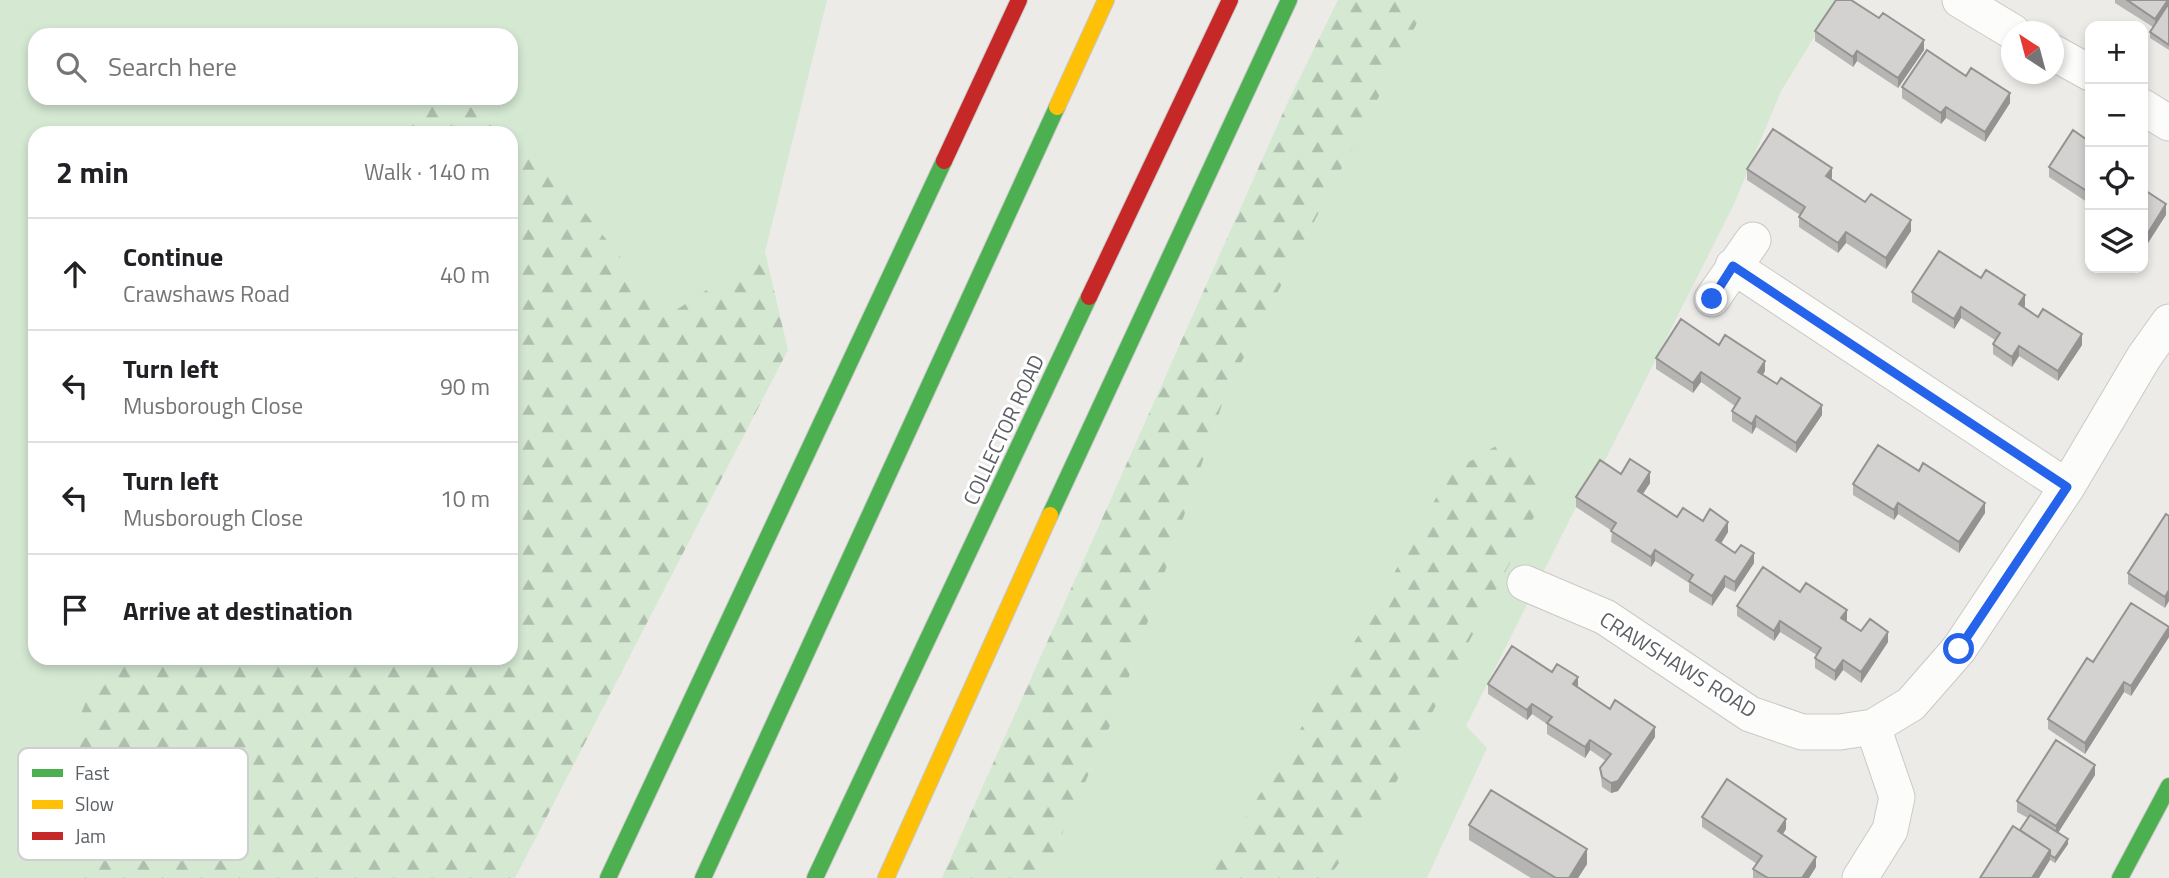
<!DOCTYPE html>
<meta charset="utf-8">
<style>
body{margin:0;font-family:"Titillium Web",sans-serif;background:#f2f2f2;color:#202124}
.controls{position:absolute;right:21px;top:21px;display:grid;overflow:hidden;border-radius:14px;box-shadow:0 4px 10px #0003}
.controls button{width:63px;height:63px;display:grid;place-items:center;padding:0;border:0;border-bottom:2px solid #e0e0e0;background:#fff;color:#202124;font:35px sans-serif}
.compass{position:absolute;left:2001px;top:21px;width:63px;height:63px;border-radius:50%;background:#fff;box-shadow:0 4px 10px #0003;rotate:324deg}
.stop{position:absolute;width:21px;height:21px;margin:-16px;border:5px solid #2563eb;border-radius:50%;background:#fff}
.stop.end{background:#2563eb;border-color:#fff;box-shadow:0 2px 7px #0008}
.list{margin:0;padding:0;list-style:none}
h2{display:flex;justify-content:space-between;align-items:center;height:91px;margin:0;padding:0 28px;font-size:30px}
h2 small{font-size:23px;font-weight:400;color:#757577}
.list li{display:grid;grid-template-columns:46px 1fr auto;gap:21px;align-items:center;box-sizing:border-box;height:112px;padding:0 28px;border-top:2px solid #e0e0e0}
.list b{display:block;font-size:26px;white-space:nowrap}
.list p{margin:0;font-size:23px;white-space:nowrap;color:#757577}
.list em{font-size:23px;font-style:normal;color:#757577}
.icon{flex:none;width:38px;height:38px;fill:none;stroke:currentColor;stroke-width:2;stroke-linecap:round;stroke-linejoin:round}
.map{position:relative;flex:none;width:2169px;height:878px;overflow:hidden}
.search{position:absolute;background:#fff;box-shadow:0 4px 10px #0003;left:28px;top:28px;width:490px;height:77px;display:flex;align-items:center;gap:18px;box-sizing:border-box;padding:0 24px;border-radius:21px;color:#757577;font-size:26px}
.panel{position:absolute;background:#fff;box-shadow:0 4px 10px #0003;left:28px;top:126px;width:490px;height:539px;border-radius:21px}
.map>svg:first-child{display:block}
.green{fill:#d4e8d2}
.forest{fill:url(#forest-firs)}
.lines{fill:none;stroke-linecap:round;stroke-linejoin:round}
.street-casing{stroke:#c9c9c9;stroke-width:37}
.fast-casing{stroke:#c7c8c7;stroke-width:18}
.slow-casing{stroke:#c7c8c7;stroke-width:18}
.jam-casing{stroke:#c7c8c7;stroke-width:18}
.street{stroke:#fcfcfb;stroke-width:35}
.fast{stroke:#4caf50;stroke-width:16}
.slow{stroke:#ffc107;stroke-width:16}
.jam{stroke:#c62828;stroke-width:16}
.wall{fill:#b5b5b3}
.shaded-wall{fill:#949392}
.building{fill:#d3d2d0;stroke:#949392;stroke-width:2}
.route{stroke:#2563eb;stroke-width:9}
.labels{text-anchor:middle;stroke-width:6;stroke-linejoin:round;paint-order:stroke}
.street-label{font-size:21px;fill:#5c6065;stroke:#fff}
.key{fill:#fff;stroke:#cecfd1;stroke-width:2}
.key-label{font-size:19px;fill:#5c6065}
</style>
<div class="map">
<svg width="2169" height="878" viewBox="0 0 2169 878">
<defs>
<pattern id="forest-firs" width="22" height="20" patternUnits="userSpaceOnUse" patternTransform="scale(1.75)"><rect width="22" height="20" fill="#d4e8d2"/><path d="M5 1l3.5 6h-7zM16 11l3.5 6h-7z" fill="#afbfae"/></pattern>
</defs>
<rect width="100%" height="100%" fill="#ecebe7"/>
<path class="green" d="M0,0H827L765,252L667,317L521,132L451,98H511V35H35V98H431L405,133H35V658H105L55,773L82,878H0Z
M1429,0H1837L1781,91L1734,204L1600,470L1576,507L1466,726L1487,748L1427,878H1043L1120,703L1227,390Z"/>
<path class="forest" d="M1338,0H1429L1227,390L1120,703L1043,878H942L1286,106Z
M431,98H451L521,132L667,316L765,252L788,350L515,878H82L55,773L105,658H511V133H405Z
M1501,443L1531,455L1552,482L1391,792L1328,878H1208L1368,620L1450,473Z"/>
<g class="lines">
<defs>
<path id="street" d="M1960,0L2013,32
M2054,53L2090,73
M2143,107L2169,123
M1733,266L2067,487
M1712,299L1753,240
M1525,583L1605,617L1750,714L1802,732H1840L1873,727L1911,704L1959,649L2067,487L2144,357L2169,322
M1860,878L1890,830L1897,797L1873,727"/>
<path id="fast" d="M1050,515L1289,0
M608,878L944,161
M703,878L1057,107
M815,878L1089,297
M2120,878L2169,786"/>
<path id="slow" d="M1057,107L1106,0
M886,878L1050,515"/>
<path id="jam" d="M944,161L1019,0
M1089,297L1230,0"/>
</defs>
<use href="#street" class="street-casing"/>
<use href="#fast" class="fast-casing"/>
<use href="#slow" class="slow-casing"/>
<use href="#jam" class="jam-casing"/>
<use href="#street" class="street"/>
<use href="#fast" class="fast"/>
<use href="#slow" class="slow"/>
<use href="#jam" class="jam"/>
</g>
<path class="wall" d="M2115,0H2169V50L2150,38V32L2153,27L2115,3Z
M1815,31L1924,50L1898,88L1857,61L1853,67L1815,41Z
M1966,76L2010,103L1985,142L1946,118L1941,124L1902,98V87Z
M2090,142V204L2049,177V167Z
M1747,169L1832,178L1831,179L1911,231L1886,269L1846,243L1838,253L1799,227V217L1800,215L1747,180Z
M1912,292L2025,306L2023,307L2082,345L2058,381L2019,356L2012,367L1993,354V344L1995,340L1961,318L1954,329L1912,302Z
M1719,345L1765,371L1763,375L1822,415L1796,453L1756,427L1752,434L1732,421V411L1735,406L1701,382L1693,393L1656,369V358Z
M1621,474L1650,483L1643,494L1677,517L1703,521L1728,532L1721,544L1754,563L1735,592L1725,587L1712,606L1689,592V583L1655,561L1651,567L1611,542L1612,531L1576,507V497Z
M1853,484L1985,513L1959,553L1898,514L1894,520L1853,495Z
M2169,516L2165,608L2128,584V573Z
M1800,592L1847,620L1846,621L1861,631L1888,642L1861,683L1843,670L1835,681L1815,668V658L1817,655L1780,632L1774,641L1737,616V606Z
M2169,637L2131,696L2124,692L2085,754L2048,729V719L2093,662Z
M1552,672L1655,737L1618,791L1611,793L1602,787L1600,768L1606,761L1590,750L1585,758L1547,734V724L1532,714L1527,720L1488,694V684Z
M2095,775L2058,833L2068,844L2055,863L2050,860L2020,830L2028,818L2017,812V801Z
M1702,817L1786,829L1783,834L1816,867L1809,878H1753V869L1757,864L1702,827Z
M1469,825L1587,864L1578,878H1531L1469,840Z"/>
<path class="shaded-wall" d="M2168,0H2169V8L2155,29V19Z
M1924,40V50L1898,88V78Z
M1857,51V61L1853,67V57Z
M2010,93V103L1985,142V132Z
M1946,107V118L1941,124V113Z
M1832,168V178L1826,187V176Z
M2166,204V215L2143,251V241Z
M1911,220V231L1886,269V258Z
M1846,232V243L1838,253V243Z
M2025,295V306L2019,314V304Z
M1961,307V318L1954,329V319Z
M2082,334V345L2058,381V371Z
M2019,346V356L2012,367V357Z
M1765,361V371L1758,382V372Z
M1701,372V382L1693,393V383Z
M1822,405V415L1796,453V443Z
M1756,416V427L1752,434V424Z
M1650,472V483L1638,501V491Z
M1898,503V514L1894,520V510Z
M1985,503V513L1959,553V542Z
M1728,522V532L1716,551V540Z
M1655,550V561L1651,567V557Z
M1754,553V563L1735,592V582Z
M1725,576V587L1712,606V596Z
M2169,590V601L2165,608V597Z
M1847,610V620L1841,628V618Z
M1780,621V632L1774,641V631Z
M2169,627V637L2131,696V686Z
M1888,632V642L1861,683V672Z
M1843,660V670L1835,681V671Z
M1578,677V688L1573,684Z
M2124,682V692L2085,754V743Z
M1532,704V714L1527,720V710Z
M1655,727V737L1618,791L1611,793V783Z
M1590,740V750L1585,758V747Z
M2095,765V775L2056,836V826Z
M1786,819V829L1778,841V831Z
M2068,839V844L2055,863V858Z
M1587,849V864L1578,878H1569Z
M2050,850V860L2039,878H2032Z
M1816,857V867L1809,878H1802Z"/>
<path class="building" d="M1836,0H1851L1879,18L1883,13L1924,40L1898,78L1857,51L1853,57L1815,31Z
M2127,0H2168L2155,19Z
M2169,3V45L2150,32Z
M1927,50L1966,76L1971,68L2010,93L1985,132L1946,107L1941,113L1902,87Z
M1773,129L1832,168L1826,176L1865,202L1871,194L1911,220L1886,258L1846,232L1838,243L1799,217L1805,207L1747,169Z
M2073,130L2090,142V193L2049,167Z
M2143,189L2166,204L2143,241Z
M1939,251L1981,278L1986,270L2025,295L2019,304L2038,317L2043,309L2082,334L2058,371L2019,346L2012,357L1993,344L2000,333L1961,307L1954,319L1912,292Z
M1681,319L1719,345L1725,335L1765,361L1758,372L1777,384L1781,378L1822,405L1796,443L1756,416L1752,424L1732,411L1740,398L1701,372L1693,383L1656,358Z
M1878,445L1919,471L1923,463L1985,503L1959,542L1898,503L1894,510L1853,484Z
M1630,459L1650,472L1638,491L1677,517L1683,508L1703,521L1710,509L1728,522L1716,540L1735,553L1741,545L1754,553L1735,582L1725,576L1712,596L1689,581L1693,575L1655,550L1651,557L1611,531L1616,523L1576,497L1600,460L1621,474Z
M2166,514L2169,516V590L2165,597L2128,573Z
M1763,567L1800,592L1806,583L1847,610L1841,618L1861,631L1870,619L1888,632L1861,672L1843,660L1835,671L1815,658L1821,648L1780,621L1774,631L1737,606Z
M2131,603L2169,627L2131,686L2124,682L2085,743L2048,719L2087,658L2093,662Z
M1512,646L1552,672L1557,664L1578,677L1573,684L1610,709L1615,700L1655,727L1618,781L1611,783L1602,777L1600,768L1611,754L1590,740L1585,747L1547,723L1552,717L1532,704L1527,710L1488,684Z
M2056,740L2095,765L2056,826L2017,801Z
M1727,779L1786,819L1778,831L1816,857L1802,878H1768L1753,869L1762,856L1702,817Z
M1491,790L1587,849L1569,878H1556L1469,825Z
M2030,815L2068,839L2055,858L2050,855V850L2020,830Z
M2013,826L2050,850L2032,878H1980Z"/>
<g class="lines">
<path class="route" d="M1712,299L1733,266L2067,487L1959,649"/>
</g>
<g class="labels">
<g class="street-label">
<text transform="translate(1004 430) rotate(-65)" y="7">COLLECTOR ROAD</text>
<text transform="translate(1678 665) rotate(32)" y="7">CRAWSHAWS ROAD</text>
</g>
</g>
<rect x="18" y="748" width="230" height="112" rx="10" class="key"/>
<rect x="32" y="769" width="31" height="8" fill="#4caf50"/>
<rect x="32" y="800" width="31" height="9" fill="#ffc107"/>
<rect x="32" y="832" width="31" height="8" fill="#c62828"/>
<g class="key-label">
<text x="75" y="780">Fast</text>
<text x="75" y="811">Slow</text>
<text x="75" y="843">Jam</text>
</g>
</svg>
<div class="controls">
<button>+</button>
<button>−</button>
<button><svg class="icon" aria-label="locate" viewBox="0 0 24 24"><circle cx="12" cy="12" r="6"/><path d="M12 2v4M12 18v4M2 12h4M18 12h4"/></svg></button>
<button><svg class="icon" aria-label="layers" viewBox="0 0 24 24"><path d="M12 4l9 5-9 5-9-5zM3 14l9 5 9-5"/></svg></button>
</div>
<svg class="compass" viewBox="-18 -18 36 36"><path d="M0-13l5 13h-10z" fill="#e53935"/><path d="M0 13l5-13h-10z" fill="#757577"/></svg>
<div class="stop" style="left:1959px;top:649px"></div>
<div class="stop end" style="left:1712px;top:299px"></div>
<div class="search"><svg class="icon" aria-label="search" viewBox="0 0 24 24"><circle cx="10" cy="10" r="6"/><path d="M15 15l6 6"/></svg>Search here</div>
<section class="panel">
<h2>2 min<small>Walk · 140 m</small></h2>
<ul class="list">
<li><svg class="icon" aria-label="ahead" viewBox="0 0 24 24"><path d="M12 20V5M6 11l6-6 6 6"/></svg><div><b>Continue</b><p>Crawshaws Road</p></div><em>40 m</em></li>
<li><svg class="icon" aria-label="left" viewBox="0 0 24 24"><path d="M17 20v-9H6M10 6l-5 5 5 5"/></svg><div><b>Turn left</b><p>Musborough Close</p></div><em>90 m</em></li>
<li><svg class="icon" aria-label="left" viewBox="0 0 24 24"><path d="M17 20v-9H6M10 6l-5 5 5 5"/></svg><div><b>Turn left</b><p>Musborough Close</p></div><em>10 m</em></li>
<li><svg class="icon" aria-label="arrive" viewBox="0 0 24 24"><path d="M6 21V4h12l-3 4 3 4H6"/></svg><div><b>Arrive at destination</b></div></li>
</ul>
</section>
</div>
